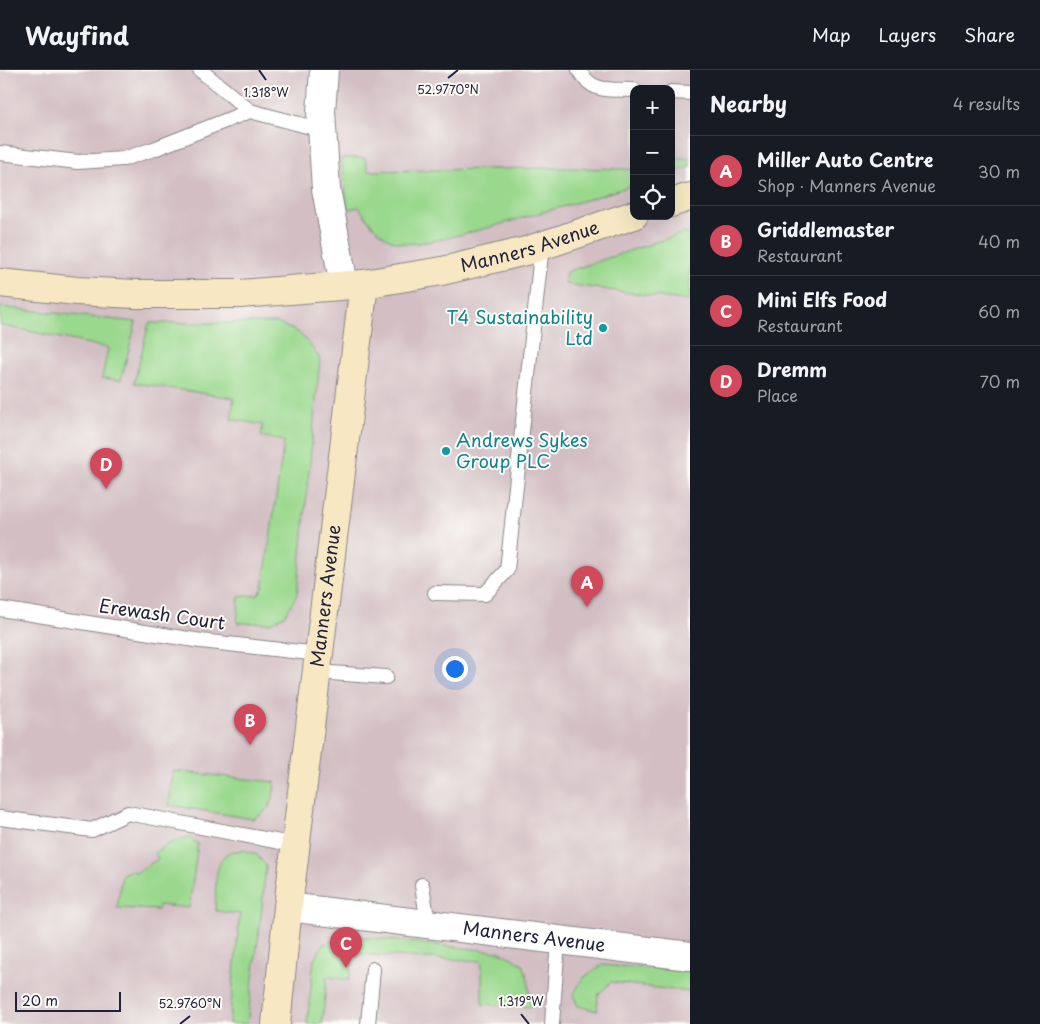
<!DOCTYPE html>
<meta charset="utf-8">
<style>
body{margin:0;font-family:"Playpen Sans",sans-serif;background:#242831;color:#f1f3f6}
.controls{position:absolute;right:15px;top:15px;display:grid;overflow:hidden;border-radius:10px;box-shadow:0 5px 20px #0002}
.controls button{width:45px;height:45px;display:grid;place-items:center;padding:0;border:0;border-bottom:1px solid #363941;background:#171b24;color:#f1f3f6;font:25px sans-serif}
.scale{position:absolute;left:15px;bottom:12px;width:106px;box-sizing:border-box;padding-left:5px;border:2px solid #22223b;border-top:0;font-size:14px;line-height:18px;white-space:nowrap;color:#22223b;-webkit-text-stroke:4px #fdfcf7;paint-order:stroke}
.you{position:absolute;left:454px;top:598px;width:18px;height:18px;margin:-12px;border:4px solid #fff;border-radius:50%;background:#1a73e8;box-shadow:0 0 0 8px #1a73e833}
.badge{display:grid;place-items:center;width:32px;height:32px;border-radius:50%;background:#d1495b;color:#fff;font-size:16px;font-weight:700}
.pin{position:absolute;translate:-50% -41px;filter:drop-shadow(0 1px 2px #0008)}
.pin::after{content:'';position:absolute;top:26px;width:18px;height:15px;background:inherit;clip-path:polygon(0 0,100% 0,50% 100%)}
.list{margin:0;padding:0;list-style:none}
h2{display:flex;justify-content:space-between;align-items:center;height:65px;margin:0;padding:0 20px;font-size:21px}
h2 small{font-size:16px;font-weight:400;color:#9ea1a6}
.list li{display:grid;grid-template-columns:32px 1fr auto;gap:15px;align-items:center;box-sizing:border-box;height:70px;padding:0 20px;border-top:1px solid #363941}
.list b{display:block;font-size:19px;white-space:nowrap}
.list p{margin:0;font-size:16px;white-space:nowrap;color:#9ea1a6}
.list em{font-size:16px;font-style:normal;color:#9ea1a6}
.icon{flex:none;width:28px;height:28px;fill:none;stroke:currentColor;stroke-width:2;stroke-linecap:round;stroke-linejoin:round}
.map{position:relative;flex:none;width:690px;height:954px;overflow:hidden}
header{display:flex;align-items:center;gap:30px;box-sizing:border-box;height:70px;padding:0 25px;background:#171b24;border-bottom:1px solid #363941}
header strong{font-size:24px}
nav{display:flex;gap:28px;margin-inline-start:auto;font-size:18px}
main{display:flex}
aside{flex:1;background:#171b24}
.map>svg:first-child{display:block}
.industrial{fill:#d2bec3;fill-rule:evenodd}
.green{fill:#9ad88d;stroke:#5e7d64}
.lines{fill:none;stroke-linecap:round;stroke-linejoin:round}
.lane-casing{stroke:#888686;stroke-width:16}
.street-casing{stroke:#888686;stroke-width:30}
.secondary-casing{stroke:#888686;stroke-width:30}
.lane{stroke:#fff;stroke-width:14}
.street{stroke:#fff;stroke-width:28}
.secondary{stroke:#f7e8c3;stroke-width:28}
.ticks{fill:none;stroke:#22223b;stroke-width:2}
.culture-dot{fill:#0f9aa8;stroke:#fdfcf7;stroke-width:2}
.labels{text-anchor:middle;stroke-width:4;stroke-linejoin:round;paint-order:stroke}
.street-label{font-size:18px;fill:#22223b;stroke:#fdfcf7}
.culture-label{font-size:18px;fill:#0d838f;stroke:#fdfcf7;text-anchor:end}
.ticks-label{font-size:12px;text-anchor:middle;fill:#22223b;stroke:#fdfcf7;stroke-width:4;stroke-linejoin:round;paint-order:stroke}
</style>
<header>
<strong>Wayfind</strong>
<nav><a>Map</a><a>Layers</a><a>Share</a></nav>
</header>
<main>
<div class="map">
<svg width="690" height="954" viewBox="0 0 690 954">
<rect width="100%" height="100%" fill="#fdfcf7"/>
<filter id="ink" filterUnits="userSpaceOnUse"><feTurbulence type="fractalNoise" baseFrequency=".02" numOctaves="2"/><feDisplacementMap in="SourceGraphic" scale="10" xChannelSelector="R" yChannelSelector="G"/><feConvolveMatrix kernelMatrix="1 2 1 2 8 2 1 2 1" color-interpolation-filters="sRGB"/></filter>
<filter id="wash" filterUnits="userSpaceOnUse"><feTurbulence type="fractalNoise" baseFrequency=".0096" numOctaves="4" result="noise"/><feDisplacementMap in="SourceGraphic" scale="20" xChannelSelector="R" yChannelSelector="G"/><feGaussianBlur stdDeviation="1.12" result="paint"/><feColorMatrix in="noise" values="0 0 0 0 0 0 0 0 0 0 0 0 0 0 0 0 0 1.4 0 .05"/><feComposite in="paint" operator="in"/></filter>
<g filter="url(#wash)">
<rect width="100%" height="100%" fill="#eeead0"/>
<path class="industrial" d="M0,0H690V954H0ZM634,19H671V146H634Z"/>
<path class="green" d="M341,88H365L368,101L553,98L634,99V115C585,131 536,144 487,158C466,163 423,176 401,173C383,171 368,151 359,137L348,139Z
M671,88H690V97L671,103Z
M683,163L688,164L690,167V231L565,214L566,202Z
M0,237L136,252L121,310L102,308L108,278L0,255Z
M149,253H277L298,262L310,275L320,289L297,525L285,545L271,553H237L239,527L258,525L263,518L284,371L261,366L263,355L231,349L234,328L134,313Z
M173,701L275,712C273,732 272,739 253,749L169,735Z
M189,767L198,774L189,838L159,835L158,840L117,838L122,804L132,800L136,803L158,789L155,783C166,774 175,770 189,767Z
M242,780L256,784L266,796L261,847L247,954H229L240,844L216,841C216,825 212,790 230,782C234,781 238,781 242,780Z
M346,865L500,882L523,894L528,910L531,937L482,934V891L354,884L349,910L327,907L322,954H307L314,889L323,875Z
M602,895L690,901V922L611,912L598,925L597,941L578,936L573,925L583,908Z"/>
</g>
<g filter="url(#ink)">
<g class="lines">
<defs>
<path id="lane" d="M200,0L250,41L322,60
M579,0C592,24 610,19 634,20
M671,22L690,23
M0,83L78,92L123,89L154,79L250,41
M435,523L485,524L507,500L542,175
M0,539L201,571L319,584
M317,602L386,607
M0,748L92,760L128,743L296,775
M422,815L428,854
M368,954L373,899
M552,954L558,870"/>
<g id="street">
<path d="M324,0L321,42L326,119L344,215"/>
<path id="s1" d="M288,837L690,886"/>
</g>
<g id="secondary">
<path d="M671,133L690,127"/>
<path id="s2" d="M0,213L77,221L136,224H240L364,214L442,201L526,181L634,145"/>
<path id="s3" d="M276,954L288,837L364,214"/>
</g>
</defs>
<use href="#lane" class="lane-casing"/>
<use href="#street" class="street-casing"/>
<use href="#secondary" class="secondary-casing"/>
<use href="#lane" class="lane"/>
<use href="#street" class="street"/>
<use href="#secondary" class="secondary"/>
</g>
</g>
<path class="ticks" d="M259,0L266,10M448,8L458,0M521,944L529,954M180,954L190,946"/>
<g class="culture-dot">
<circle cx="603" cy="258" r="5"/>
<circle cx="446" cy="381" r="5"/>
</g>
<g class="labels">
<g class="street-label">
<text dy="6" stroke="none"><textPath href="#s2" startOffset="535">Manners Avenue</textPath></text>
<text dy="6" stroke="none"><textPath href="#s3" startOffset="431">Manners Avenue</textPath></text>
<text transform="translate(162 545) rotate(8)" y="6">Erewash Court</text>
<text dy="6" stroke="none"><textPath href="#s1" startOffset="248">Manners Avenue</textPath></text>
</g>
<g class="culture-label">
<text x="593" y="254">T4 Sustainability<tspan x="593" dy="21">Ltd</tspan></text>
<text x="456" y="377" text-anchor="start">Andrews Sykes<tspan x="456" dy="21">Group PLC</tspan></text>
</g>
</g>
<g class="ticks-label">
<text x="448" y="24">52.9770°N</text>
<text x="266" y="27">1.318°W</text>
<text x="521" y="936">1.319°W</text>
<text x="190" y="938">52.9760°N</text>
</g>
</svg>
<div class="controls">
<button>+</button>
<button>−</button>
<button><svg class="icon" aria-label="locate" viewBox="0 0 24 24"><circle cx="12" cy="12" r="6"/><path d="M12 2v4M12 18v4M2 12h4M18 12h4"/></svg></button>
</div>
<div class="scale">20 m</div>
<div class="you"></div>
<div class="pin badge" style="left:587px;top:537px">A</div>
<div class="pin badge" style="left:250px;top:675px">B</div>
<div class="pin badge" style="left:346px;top:898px">C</div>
<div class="pin badge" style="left:106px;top:419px">D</div>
</div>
<aside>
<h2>Nearby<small>4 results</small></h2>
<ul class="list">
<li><span class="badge">A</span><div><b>Miller Auto Centre</b><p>Shop · Manners Avenue</p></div><em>30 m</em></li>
<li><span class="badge">B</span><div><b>Griddlemaster</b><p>Restaurant</p></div><em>40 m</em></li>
<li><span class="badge">C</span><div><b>Mini Elfs Food</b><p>Restaurant</p></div><em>60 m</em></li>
<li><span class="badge">D</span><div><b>Dremm</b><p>Place</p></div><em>70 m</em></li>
</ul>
</aside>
</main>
